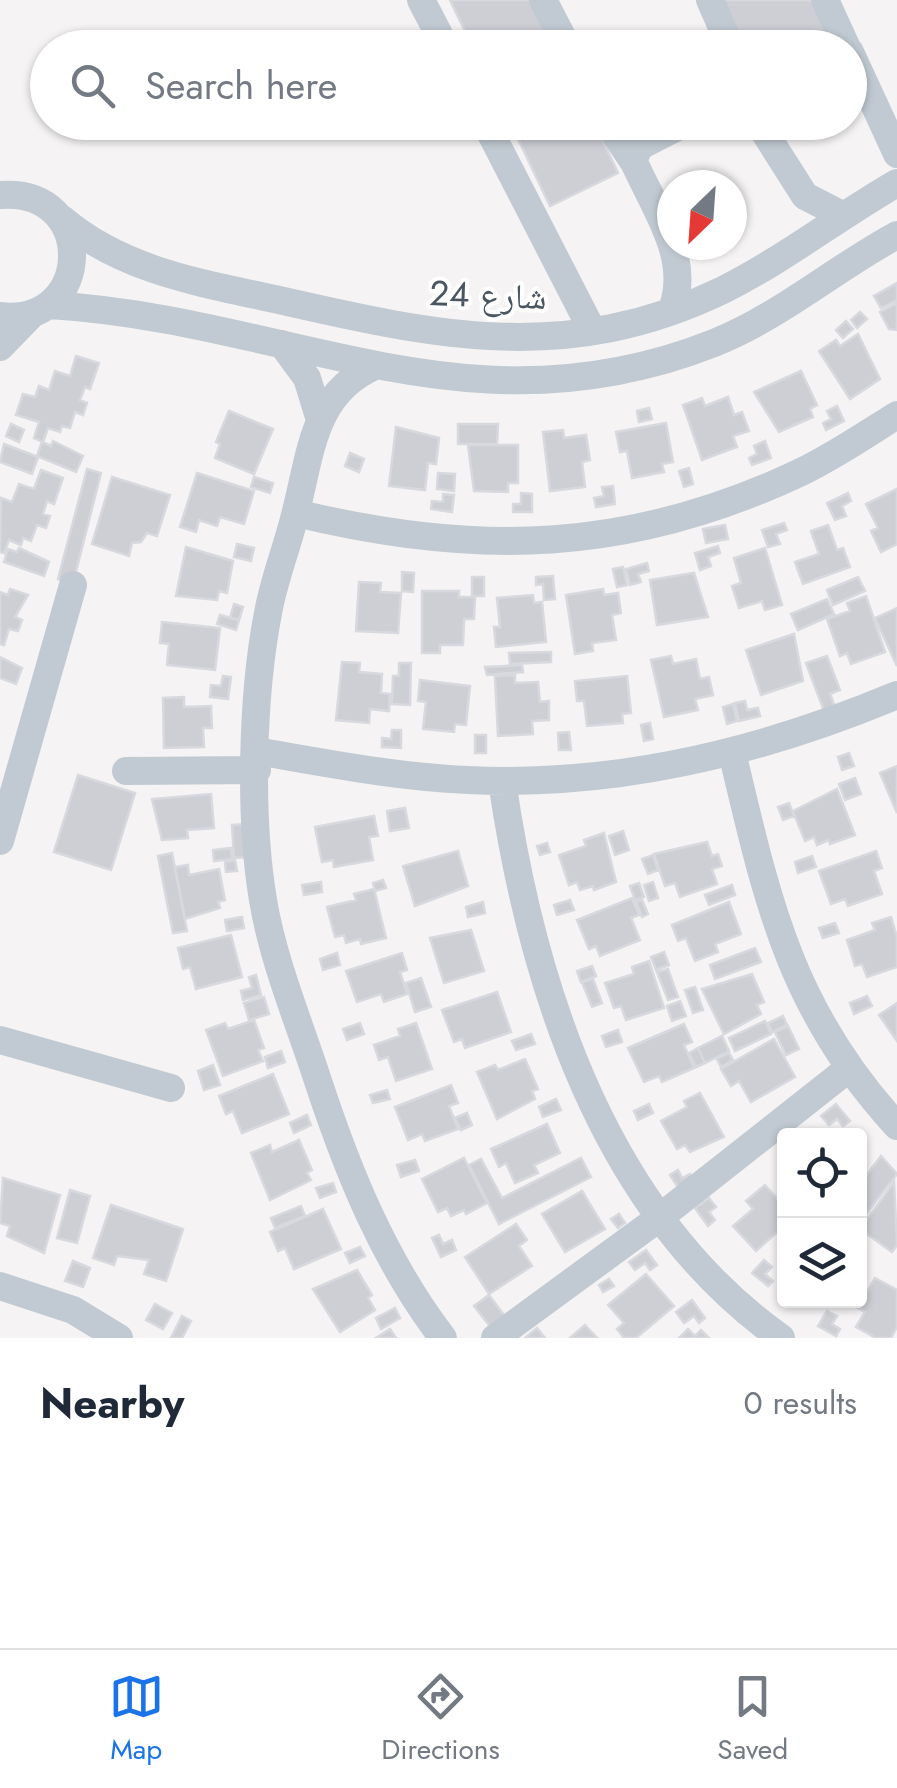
<!DOCTYPE html>
<meta charset="utf-8">
<style>
body{margin:0;font-family:Jost,"Noto Naskh Arabic",sans-serif;background:#f2f2f3;color:#1f2937}
.controls{position:absolute;right:30px;bottom:30px;display:grid;overflow:hidden;border-radius:10px;box-shadow:0 2px 8px #0004}
.controls button{width:90px;height:90px;display:grid;place-items:center;padding:0;border:0;border-bottom:2px solid #e0e1e3;background:#fff;color:#1f2937;font:50px sans-serif}
.compass{position:absolute;left:657px;top:170px;width:90px;height:90px;border-radius:50%;background:#fff;box-shadow:0 2px 8px #0004;rotate:205deg}
.list{margin:0;padding:0;list-style:none}
h2{display:flex;justify-content:space-between;align-items:center;height:130px;margin:0;padding:0 40px;font-size:42px}
h2 small{font-size:32px;font-weight:400;color:#747a83}
.icon{flex:none;width:55px;height:55px;fill:none;stroke:currentColor;stroke-width:2;stroke-linecap:round;stroke-linejoin:round}
.map{position:relative;flex:none;width:897px;height:1338px;overflow:hidden}
.search{position:absolute;background:#fff;box-shadow:0 2px 8px #0004;left:30px;right:30px;top:30px;height:110px;display:flex;align-items:center;gap:25px;box-sizing:border-box;padding:0 35px;border-radius:55px;color:#747a83;font-size:38px}
.sheet{height:310px;background:#fff}
nav{display:flex;justify-content:space-around;align-items:center;box-sizing:border-box;height:140px;border-top:2px solid #e0e1e3;background:#fff;font-size:28px;color:#747a83}
nav a{display:grid;justify-items:center;gap:5px}
nav .on{color:#1a73e8}
.map>svg:first-child{display:block}
.building{fill:#cdcfd5;stroke:#d7d9de;stroke-width:2.5}
.lines{fill:none;stroke-linecap:round;stroke-linejoin:round}
.minor{stroke:#c1cad2;stroke-width:28}
.labels{text-anchor:middle;stroke-width:8;stroke-linejoin:round;paint-order:stroke}
.street-label{font-size:35px;fill:#4a5661;stroke:#fff}
</style>
<div class="map">
<svg width="897" height="1338" viewBox="0 0 897 1338">
<rect width="100%" height="100%" fill="#f5f3f3"/>
<path class="building" d="M450,0H534L557,48H473Z
M719,0H811L829,36L817,42L819,48H742Z
M510,122H594L618,173L550,206Z
M897,283V300L881,308L874,296Z
M897,303V330L889,329L880,312Z
M860,312L867,319L857,328L851,320Z
M846,321L853,329L843,338L836,330Z
M858,334L880,379L850,399L819,351L836,340L840,346Z
M76,356L99,363L90,389L85,387L80,400L87,403L83,415L75,412L70,428L62,426L60,432L48,428L43,442L34,438L39,422L16,415L23,394L35,397L39,386L49,390L55,371L70,376Z
M801,371L817,405L810,409L813,417L779,432L754,392Z
M728,397L734,415L742,412L749,431L733,436L737,447L702,460L683,405L702,398L705,406Z
M837,406L844,421L826,430L823,423L831,419L827,411Z
M649,408L652,419L639,422L637,411Z
M229,411L273,429L254,474L215,458L220,444L216,442Z
M666,423L673,462L662,464L664,472L632,478L627,451L620,452L616,432Z
M11,424L24,430L19,442L6,436Z
M458,424H498L497,444H458Z
M396,427L439,438L436,464L428,463L425,490L389,486Z
M563,430L564,438L586,435L590,460L582,462L585,487L550,491L543,432Z
M53,441L83,456L76,472L37,456L42,442L51,446Z
M765,441L771,458L752,465L749,458L757,454L754,446Z
M4,444L38,457L32,474L0,462Z
M468,445H518V483H508V492L474,491Z
M350,453L364,459L359,472L345,466Z
M689,468L693,484L684,487L679,471Z
M87,469L101,473L73,583L58,579Z
M41,470L63,478L54,504L47,501L43,514L50,516L46,528L37,525L31,541L23,538L21,545L9,540L4,553L0,552L1,498L12,502L19,484L34,489Z
M197,473L254,491L244,524L220,517L217,526L199,520L196,532L180,527Z
M438,473L455,474L454,491L437,489Z
M112,477L170,495L157,536L147,533L141,542L132,543L129,556L92,544Z
M254,477L273,483L270,493L251,487Z
M613,486L615,504L596,507L594,498L604,496L602,487Z
M897,489V544L881,552L871,531L878,528L866,504Z
M521,493L532,494V512H513V504H521Z
M848,493L851,501L842,506L846,516L835,520L827,503Z
M443,494L454,495L452,512L431,509L432,501L443,502Z
M784,523L787,530L776,534L780,544L768,547L762,530Z
M725,525L728,539L706,543L703,529Z
M828,525L837,550L843,548L850,567L803,584L795,562L819,554L811,531Z
M237,544L254,548L251,561L234,557Z
M718,546L720,553L708,557L711,566L700,570L695,553Z
M186,547L233,561L227,593L219,591L217,600L176,596Z
M19,548L49,562L44,576L4,562L8,549L17,552Z
M765,548L782,605L765,610L762,601L739,608L732,586L741,583L734,558Z
M647,563L649,571L638,574L641,582L630,585L626,569Z
M623,567L627,585L617,587L613,569Z
M402,572L414,573L413,592L402,591Z
M694,573L708,617L657,625L650,580Z
M553,576L555,599L544,600L543,584L536,585V577Z
M472,577H484V596H472Z
M858,577L865,591L833,605L827,590Z
M359,582L381,583L380,592L401,593L398,633L356,631Z
M10,589L28,595L15,617L22,620L18,631L9,629L4,645L0,644V592L8,595Z
M603,589L604,595L618,593L621,613L612,615L616,640L592,643L593,651L575,654L566,595Z
M422,591H459V597H475L474,619H464L463,645H440V653H422Z
M533,595L534,603L542,602L546,642L496,647L494,627H500L497,598Z
M866,596L885,652L851,664L847,653L840,656L827,619L850,611L847,603Z
M827,599L834,614L798,630L791,614Z
M234,604L243,607L239,620L230,618Z
M897,608V666L875,618Z
M220,615L239,620L236,630L217,624Z
M162,622L220,628L215,670L167,665L169,644L160,643Z
M794,634L803,681L761,695L746,650Z
M551,652V662L510,664L509,653Z
M671,656L673,664L696,659L700,679L709,677L713,695L695,699L698,710L664,717L651,660Z
M827,656L840,690L830,694L835,707L824,711L806,663Z
M0,657L22,668L16,684L0,678Z
M342,662L360,663L359,672L382,674L381,693L390,694L389,711L370,709L369,723L336,720Z
M399,663H411L410,705L392,704L393,676H399Z
M522,665L523,672L487,675L485,667Z
M515,675V683L538,682L540,702L549,701V720L532,721L533,734L498,736L495,676Z
M223,676L231,677L228,699L210,697L211,685L221,686Z
M627,676L631,713L622,714L623,723L587,726L584,701H577L575,681Z
M420,680L470,686L466,725L455,724L454,732L423,729L426,702L418,701Z
M184,697V707L211,706L212,728H203L204,747L164,748L163,698Z
M745,701L747,710L758,708L760,716L739,721L735,703Z
M733,704L737,721L727,724L723,707Z
M650,723L653,739L644,741L641,725Z
M392,730H401V748L382,747V738L391,739Z
M569,732L571,750H559L558,733Z
M475,735H486V753H475Z
M849,753L854,766L842,770L838,757Z
M897,766V813L880,773Z
M78,775L135,793L111,870L54,852Z
M855,778L861,794L845,800L839,784Z
M837,789L855,835L830,844L829,840L817,845L814,837L805,841L793,811Z
M211,794L214,828L187,830L188,838L162,840L152,799Z
M789,803L794,816L783,820L778,807Z
M405,808L409,828L390,831L387,811Z
M374,816L378,836L369,837L373,860L334,867L333,860L322,862L315,827Z
M248,824L250,857L234,858L232,825Z
M623,831L629,850L615,855L609,836Z
M604,833L616,882L594,890L593,886L580,890L577,882L569,885L559,855L586,846L584,840Z
M707,842L712,856L718,854L722,866L712,869L717,884L680,897L675,883L665,886L654,854Z
M547,843L550,852L540,855L537,846Z
M231,848L232,859L214,861L213,850Z
M458,851L468,886L415,906L403,866Z
M876,851L882,868L874,871L882,894L848,906L845,899L831,904L819,871Z
M172,853L187,931L173,933L158,856Z
M653,855L658,870L648,874L642,859Z
M812,856L816,867L798,873L795,862Z
M235,860L237,871L226,872L225,862Z
M188,865L189,875L219,869L225,900L218,902L220,908L185,919L175,867Z
M383,880L386,888L375,891L373,883Z
M321,882L322,892L304,895L302,885Z
M653,882L658,898L649,901L644,885Z
M639,883L644,897L635,900L630,886Z
M732,885L735,895L709,905L705,895Z
M374,889L386,938L361,944L360,939L346,943L344,935L335,937L327,907L356,900L354,894Z
M632,898L639,915L631,918L640,940L600,956L596,946L589,949L577,920Z
M570,900L574,910L557,915L554,905Z
M642,900L648,914L642,917L636,902Z
M483,902L485,913L468,917L466,907Z
M729,902L741,934L715,944L718,952L695,961L686,938L678,941L672,925Z
M242,917L244,928L227,931L225,920Z
M891,917L897,937V967L867,977L862,964L855,966L847,940L875,930L872,923Z
M835,923L839,933L823,938L819,928Z
M471,930L484,971L444,983L430,938Z
M231,935L242,977L196,989L190,967L183,969L178,948Z
M755,948L761,962L715,979L710,965Z
M664,952L669,965L656,970L651,957Z
M337,953L340,965L323,970L320,959Z
M402,953L407,970L400,972L407,994L384,1002L381,994L357,1002L346,971Z
M649,961L664,1008L626,1020L621,1006L614,1008L605,983L634,974L632,967Z
M592,966L596,976L581,982L577,971Z
M668,969L678,997L668,1000L657,972Z
M752,974L764,1002L757,1005L761,1014L724,1034L702,989Z
M256,975L261,995L243,1000L241,991L252,988L249,977Z
M421,978L431,1007L415,1012L406,983Z
M593,979L602,1003L592,1007L582,982Z
M695,987L703,1010L693,1013L685,990Z
M497,992L511,1032L465,1048L462,1039L454,1042L442,1010Z
M867,996L872,1006L854,1014L850,1003Z
M264,997L269,1014L249,1020L244,1003Z
M680,1001L686,1016L672,1021L667,1006Z
M897,1003V1041L879,1015Z
M783,1016L787,1025L772,1032L768,1023Z
M254,1020L264,1048L258,1050L263,1061L223,1076L206,1030L225,1023L228,1029Z
M765,1021L771,1034L735,1051L729,1038Z
M360,1023L364,1034L347,1040L343,1029Z
M416,1023L432,1069L396,1081L388,1057L379,1060L374,1045L400,1036L398,1029Z
M684,1024L692,1042L684,1045L694,1068L662,1082L659,1076L644,1082L628,1048Z
M788,1026L799,1049L786,1055L775,1032Z
M618,1030L622,1042L606,1047L602,1036Z
M531,1034L535,1044L516,1050L512,1041Z
M722,1036L729,1051L705,1063L698,1048Z
M774,1039L795,1077L751,1102L739,1081L731,1086L721,1069Z
M698,1048L705,1063L696,1067L689,1053Z
M281,1051L285,1062L268,1068L265,1057Z
M729,1053L733,1060L721,1067L717,1059Z
M525,1059L538,1089L532,1091L535,1099L497,1119L477,1072L495,1065L498,1070Z
M213,1065L220,1085L204,1090L198,1071Z
M273,1074L289,1114L242,1133L233,1111L226,1114L219,1096Z
M451,1085L458,1103L449,1106L458,1129L425,1141L422,1134L408,1140L395,1107Z
M387,1090L390,1099L373,1103L370,1095Z
M700,1093L724,1137L690,1152L685,1145L677,1149L661,1121L687,1107L684,1101Z
M556,1099L561,1110L543,1117L539,1107Z
M649,1104L653,1113L638,1120L634,1111Z
M836,1104L850,1121L843,1126L837,1119L829,1125L821,1116Z
M467,1113L472,1125L461,1130L455,1118Z
M307,1115L311,1125L294,1133L290,1123Z
M547,1124L560,1153L534,1165L538,1173L515,1183L506,1163L499,1167L491,1149Z
M299,1140L312,1170L307,1173L311,1180L270,1200L251,1153L270,1145L272,1152Z
M881,1156L897,1174L867,1213L860,1207V1184Z
M464,1158L487,1203L466,1214L464,1210L451,1216L447,1208L438,1212L422,1179Z
M581,1158L591,1177L499,1224L469,1165L481,1159L502,1198Z
M415,1160L419,1171L401,1177L397,1165Z
M678,1170L682,1178L690,1174L696,1183L681,1192L670,1175Z
M3,1178L60,1195L44,1253L7,1236L10,1226L0,1223Z
M894,1182L897,1245L892,1252L860,1229Z
M333,1183L336,1192L320,1198L316,1188Z
M765,1185L780,1202L784,1198V1226L756,1251L733,1226L753,1209L746,1201Z
M70,1190L90,1196L77,1243L57,1238Z
M582,1191L605,1229L565,1252L542,1214Z
M709,1198L716,1207L709,1212L715,1220L708,1226L695,1208Z
M111,1205L183,1229L166,1281L144,1274L149,1260L117,1256L114,1265L93,1258Z
M301,1206L305,1216L275,1228L271,1218Z
M323,1209L341,1249L294,1269L285,1248L278,1251L270,1232Z
M619,1214L625,1223L618,1228L611,1219Z
M516,1224L527,1240L519,1246L532,1266L489,1294L465,1257Z
M439,1235L443,1244L452,1240L456,1250L441,1257L432,1238Z
M360,1247L365,1256L350,1263L345,1253Z
M646,1250L657,1265L650,1270L645,1263L635,1270L629,1262Z
M764,1260L772,1267L765,1274L773,1281L768,1286L752,1273Z
M73,1261L90,1268L83,1287L65,1281Z
M357,1270L372,1295L368,1298L375,1310L340,1332L313,1289Z
M646,1274L674,1306L636,1338H624L617,1329L624,1323L608,1305Z
M875,1278L897,1290V1327L891,1338H876L856,1327L865,1312L858,1308Z
M609,1279L614,1286L603,1292L599,1285Z
M489,1295L510,1323L496,1334L474,1306Z
M692,1300L705,1318L699,1323L694,1316L684,1323L676,1312Z
M155,1304L172,1313L163,1329L146,1320Z
M395,1308L400,1318L381,1329L376,1318Z
M827,1311L837,1316L832,1324L840,1329L836,1336L818,1326Z
M182,1316L191,1321L182,1338H171Z
M585,1325L597,1338H570Z
M537,1328L545,1338H525Z
M390,1329L396,1338H376Z
M688,1329L695,1336L701,1330L709,1338H679Z"/>
<g class="lines">
<path class="minor" d="M421,0L446,48
M543,0L568,48
M710,0L731,48
M825,0L847,48
M850,52L897,154
M485,122L592,330
M607,122L635,164
M758,122L805,196L842,215
M0,195C98,187 94,327 0,316
M62,219C123,271 202,283 279,300C437,336 568,365 723,290C783,260 838,217 897,183
M49,305C290,319 469,440 714,343C781,316 834,269 897,235
M672,309C692,258 653,206 633,160L640,146L687,122
M282,344L307,378L319,417
M0,347L33,313
M375,366C313,393 311,453 296,511C288,545 274,579 268,613C252,696 249,816 263,900C273,961 299,1022 318,1081C348,1172 384,1261 443,1338
M296,513C476,557 629,553 799,473C833,457 865,435 897,415
M256,751C326,763 397,777 468,780C616,787 761,752 897,695
M732,752C767,900 790,1010 897,1126
M126,771L257,770
M502,781C532,987 604,1212 781,1338
M0,841L73,585
M0,1040L171,1088
M0,1286L73,1310L119,1338
M495,1338L659,1218L848,1069"/>
</g>
<g class="labels">
<g class="street-label">
<text transform="translate(488 295) rotate(2)" y="12">شارع 24</text>
</g>
</g>
</svg>
<div class="controls">
<button><svg class="icon" aria-label="locate" viewBox="0 0 24 24"><circle cx="12" cy="12" r="6"/><path d="M12 2v4M12 18v4M2 12h4M18 12h4"/></svg></button>
<button><svg class="icon" aria-label="layers" viewBox="0 0 24 24"><path d="M12 4l9 5-9 5-9-5zM3 14l9 5 9-5"/></svg></button>
</div>
<svg class="compass" viewBox="-18 -18 36 36"><path d="M0-13l5 13h-10z" fill="#e53935"/><path d="M0 13l5-13h-10z" fill="#747a83"/></svg>
<div class="search"><svg class="icon" aria-label="search" viewBox="0 0 24 24"><circle cx="10" cy="10" r="6"/><path d="M15 15l6 6"/></svg>Search here</div>
</div>
<section class="sheet">
<h2>Nearby<small>0 results</small></h2>
<ul class="list">
</ul>
</section>
<nav>
<a class="on"><svg class="icon" aria-label="map" viewBox="0 0 24 24"><path d="M3 6l6-2 6 2 6-2v14l-6 2-6-2-6 2zM9 4v14M15 6v14"/></svg>Map</a>
<a><svg class="icon" aria-label="directions" viewBox="0 0 24 24"><path d="M12 3l9 9-9 9-9-9zM9 14v-3h6M13 9l2 2-2 2"/></svg>Directions</a>
<a><svg class="icon" aria-label="saved" viewBox="0 0 24 24"><path d="M7 4h10v16l-5-4-5 4z"/></svg>Saved</a>
</nav>
